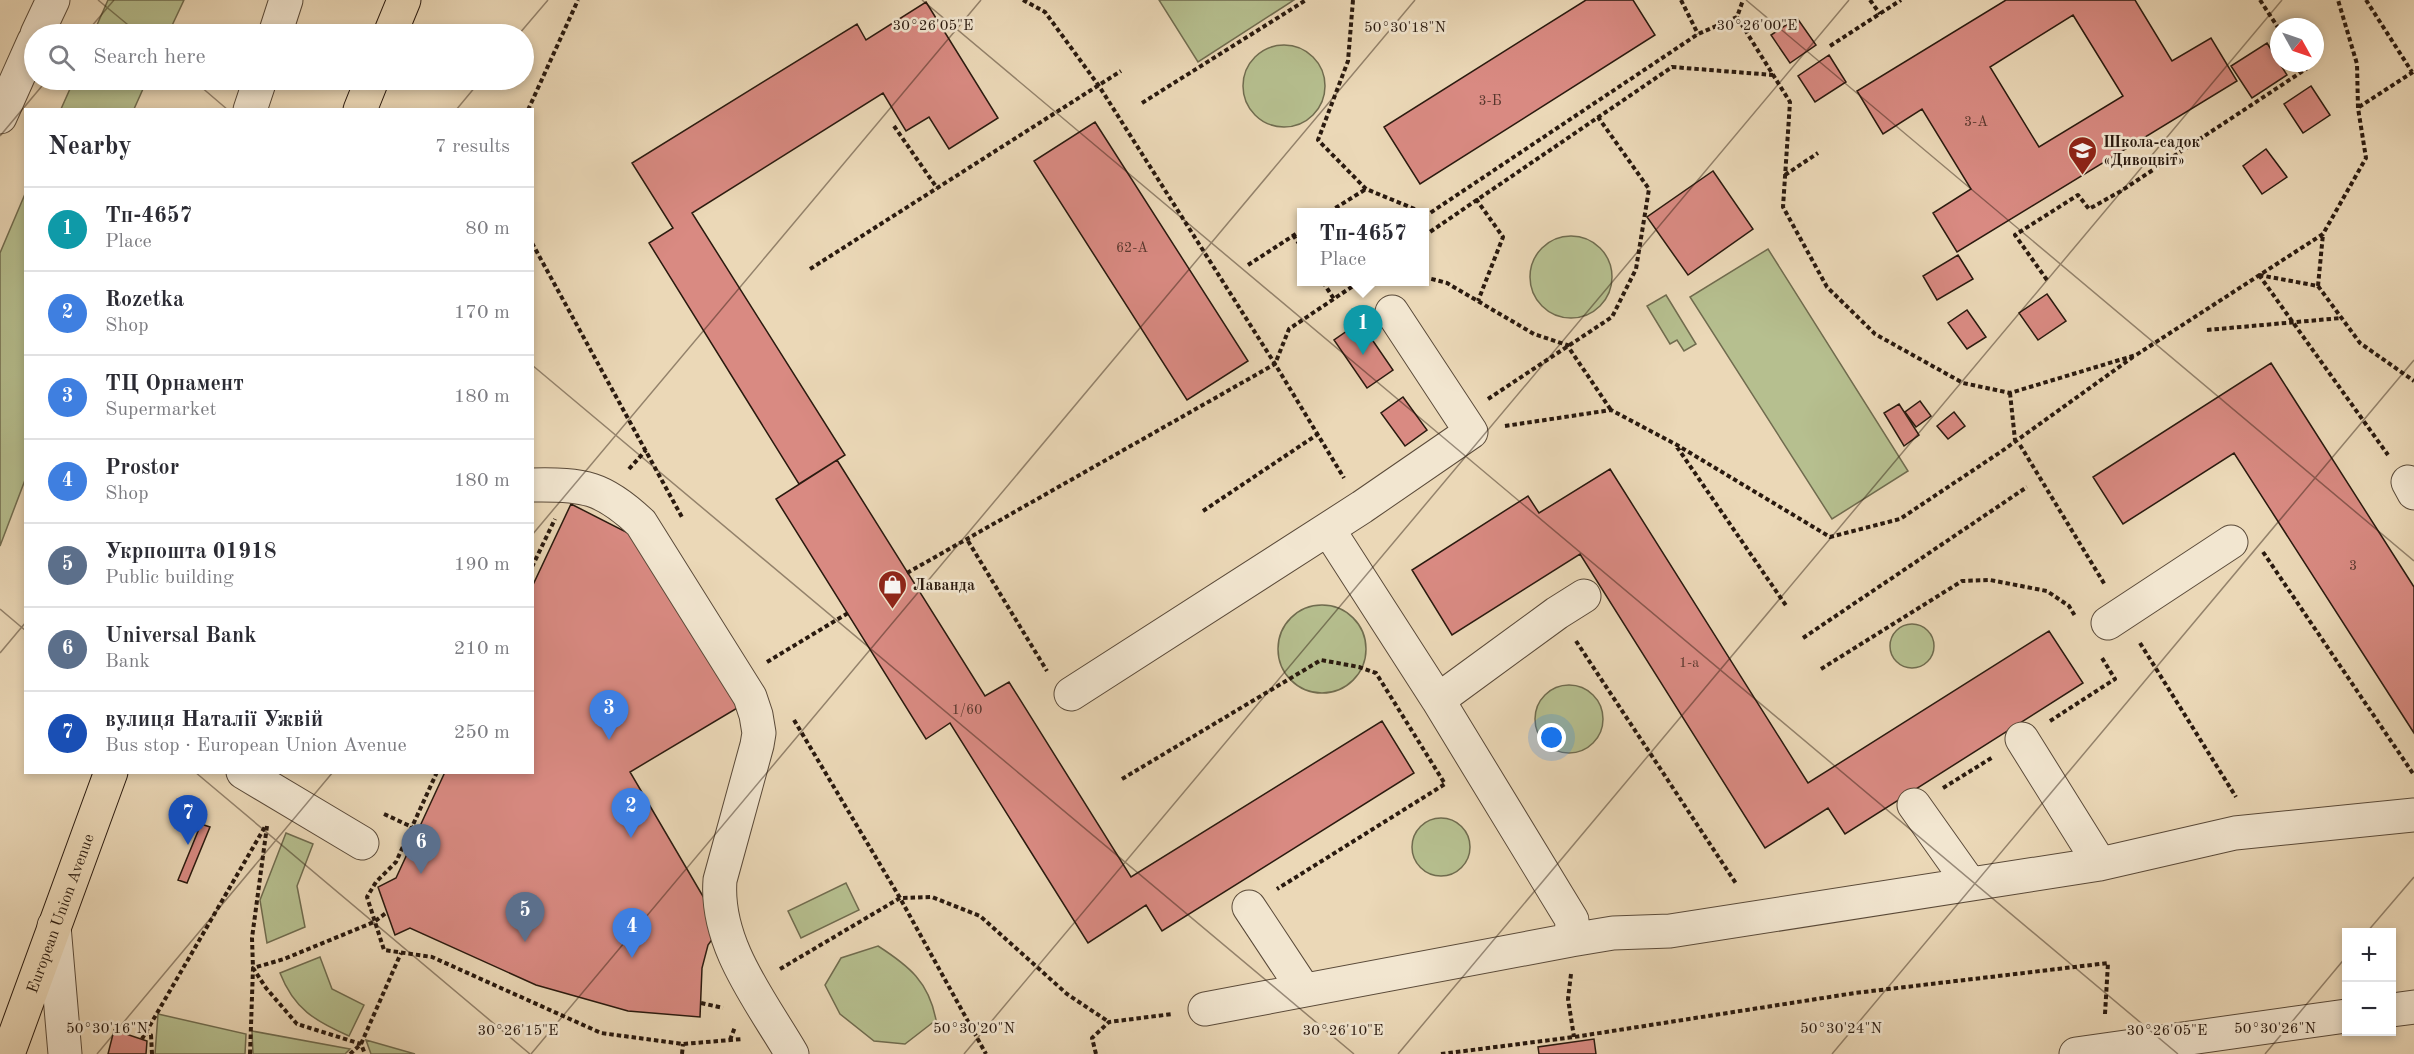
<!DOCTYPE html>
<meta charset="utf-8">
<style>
body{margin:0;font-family:"Old Standard TT",serif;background:#f2f2f3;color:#2b2b33}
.controls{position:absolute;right:18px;bottom:18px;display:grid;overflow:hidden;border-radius:0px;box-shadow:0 3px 9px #0003}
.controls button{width:54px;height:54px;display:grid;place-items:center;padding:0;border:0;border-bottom:2px solid #e1e1e2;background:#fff;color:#2b2b33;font:30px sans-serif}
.compass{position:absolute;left:2270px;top:18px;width:54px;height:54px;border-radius:50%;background:#fff;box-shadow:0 3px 9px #0003;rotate:130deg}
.you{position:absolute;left:1552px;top:738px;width:21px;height:21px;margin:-15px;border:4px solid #fff;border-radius:50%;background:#1a73e8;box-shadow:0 0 0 9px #1a73e833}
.badge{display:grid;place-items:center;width:39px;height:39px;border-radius:50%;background:#0b8043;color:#fff;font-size:20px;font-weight:700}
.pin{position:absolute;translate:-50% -50px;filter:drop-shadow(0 2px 3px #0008)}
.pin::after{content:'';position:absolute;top:32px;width:21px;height:18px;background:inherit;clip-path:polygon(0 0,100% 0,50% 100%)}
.popup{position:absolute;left:1297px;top:208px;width:132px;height:78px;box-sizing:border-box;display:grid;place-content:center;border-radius:0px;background:#fff;filter:drop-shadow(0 2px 4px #0005);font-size:20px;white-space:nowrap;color:#7c7c81}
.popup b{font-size:22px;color:#2b2b33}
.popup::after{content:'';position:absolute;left:50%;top:100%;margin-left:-12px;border:12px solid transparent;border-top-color:#fff}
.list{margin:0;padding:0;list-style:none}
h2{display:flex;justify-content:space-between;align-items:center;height:78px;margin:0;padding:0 24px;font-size:26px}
h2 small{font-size:20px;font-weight:400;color:#7c7c81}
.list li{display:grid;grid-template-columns:39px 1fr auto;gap:18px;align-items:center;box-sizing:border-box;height:84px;padding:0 24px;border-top:2px solid #e1e1e2}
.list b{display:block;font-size:22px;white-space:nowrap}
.list p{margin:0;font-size:20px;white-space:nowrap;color:#7c7c81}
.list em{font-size:20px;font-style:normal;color:#7c7c81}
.icon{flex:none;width:33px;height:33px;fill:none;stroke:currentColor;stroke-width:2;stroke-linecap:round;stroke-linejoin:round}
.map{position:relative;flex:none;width:2414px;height:1054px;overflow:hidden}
.search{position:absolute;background:#fff;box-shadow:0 3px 9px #0003;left:24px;top:24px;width:510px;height:66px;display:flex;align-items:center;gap:15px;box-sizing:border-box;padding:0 21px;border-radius:33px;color:#7c7c81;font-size:22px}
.panel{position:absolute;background:#fff;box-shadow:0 3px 9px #0003;left:24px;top:108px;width:510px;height:666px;border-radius:0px}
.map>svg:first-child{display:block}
.green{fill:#b6bf8f;stroke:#706c4f;stroke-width:1.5}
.building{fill:#d98a82;stroke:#2a1a0f;stroke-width:1.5;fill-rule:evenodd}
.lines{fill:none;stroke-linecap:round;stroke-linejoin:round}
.minor-casing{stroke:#5a4a39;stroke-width:35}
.major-casing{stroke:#2a1a0f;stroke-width:35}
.path{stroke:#2a1a0f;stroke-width:4;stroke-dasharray:4.5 3;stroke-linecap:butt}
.minor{stroke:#f2e6d0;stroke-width:33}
.major{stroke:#ebd8b7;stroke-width:33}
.ticks{fill:none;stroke:#2a1a0f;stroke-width:1.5;stroke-opacity:0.45}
.labels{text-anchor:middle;stroke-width:5;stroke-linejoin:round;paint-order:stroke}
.number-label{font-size:14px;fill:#56362c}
.poi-label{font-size:16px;font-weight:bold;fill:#2a1a0f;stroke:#f2e6d0;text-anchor:start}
.street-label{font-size:16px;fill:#2a1a0f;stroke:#f2e6d0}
.ticks-label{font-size:15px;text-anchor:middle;fill:#2a1a0f;stroke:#f2e6d0;stroke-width:5;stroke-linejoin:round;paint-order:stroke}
</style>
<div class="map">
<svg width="2414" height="1054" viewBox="0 0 2414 1054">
<rect width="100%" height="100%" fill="#ebd8b7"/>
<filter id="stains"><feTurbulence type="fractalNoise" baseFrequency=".00333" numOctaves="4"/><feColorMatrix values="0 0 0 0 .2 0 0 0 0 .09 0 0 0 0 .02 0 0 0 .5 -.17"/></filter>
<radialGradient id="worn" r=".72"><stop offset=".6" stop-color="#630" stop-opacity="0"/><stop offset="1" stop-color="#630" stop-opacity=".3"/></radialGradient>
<path class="green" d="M108,0H184L168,34H93Z
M1159,0H1294L1198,62Z
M1243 86a41 41 0 1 1 82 0a41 41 0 1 1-82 0Z
M74,80H147L134,109H61Z
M25,194V480L0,546V253Z
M1530 277a41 41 0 1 1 82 0a41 41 0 1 1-82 0Z
M1768,249L1908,471L1832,519L1690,297Z
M1666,295L1696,344L1684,351L1677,340L1670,344L1647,306Z
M1278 649a44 44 0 1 1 88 0a44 44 0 1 1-88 0Z
M1890 646a22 22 0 1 1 44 0a22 22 0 1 1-44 0Z
M1535 719a34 34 0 1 1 68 0a34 34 0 1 1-68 0Z
M1412 847a29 29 0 1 1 58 0a29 29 0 1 1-58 0Z
M286,833L313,844L297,886L305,927L267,943L260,900Z
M846,883L859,910L801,938L788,911Z
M878,946C909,966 929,982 936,1020L905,1044L874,1041L840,1014L825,985L841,958Z
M320,957L332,989L364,1005L349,1036C315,1021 294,1009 280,973Z
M158,1014L246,1034L245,1054H155Z
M252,1031L350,1049L345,1054H253Z
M366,1040L415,1054H371Z"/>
<path class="building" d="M1586,0H1633L1655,35L1420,184L1384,127Z
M2006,0H2135L2172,61L2211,38L2237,81L1957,252L1933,213L1971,189L1922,109L1883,134L1857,91ZM2073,15L2123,96L2039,147L1990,67Z
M926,2L998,118L949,149L929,117L906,131L883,93L692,213L845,455L799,484L649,243L673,228L632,163L857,24L866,40Z
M1797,18L1816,45L1790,63L1771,35Z
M2267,43L2287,75L2252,98L2231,66Z
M1829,55L1846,82L1815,102L1798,76Z
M2311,86L2330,115L2303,133L2284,104Z
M1095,122L1248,361L1187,400L1034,161Z
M2266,149L2287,177L2262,194L2243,166Z
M1713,171L1753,229L1688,275L1647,217Z
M1958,255L1973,279L1937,300L1923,276Z
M2047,294L2066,321L2038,340L2019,313Z
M1967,310L1986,337L1967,349L1948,323Z
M1360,322L1393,370L1367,388L1334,340Z
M2271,363L2414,587V733L2234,453L2123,524L2093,477Z
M1403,397L1427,430L1405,446L1381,413Z
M1920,401L1931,416L1916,427L1905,412Z
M1899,404L1919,435L1904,446L1884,413Z
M1954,412L1965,426L1948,439L1937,426Z
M837,460L985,696L1009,682L1131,877L1382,721L1414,773L1162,931L1146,905L1088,943L950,723L926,739L776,499Z
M1610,469L1808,783L2049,631L2083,683L1845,834L1828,808L1765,848L1580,554L1452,635L1412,570L1528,496L1539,513Z
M571,504L632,535L739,707L630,772L721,927L708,945L702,968L700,1017L628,1011L536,985L410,928L395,935L378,887L396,878L445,772H532V587Z
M201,824L210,827L187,883L178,880Z
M114,1030L147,1041L146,1054H108Z
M1594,1039L1596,1054H1539L1538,1047Z"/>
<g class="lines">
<defs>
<path id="minor" d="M37,34L53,0
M275,34L286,0
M250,110L260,80
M0,117L34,41
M2408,482L2414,493
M532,485C584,484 603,487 641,523L750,697L756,715L759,733L757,745L720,880C715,944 761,1001 792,1054
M1328,529L1438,700L1572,920L1571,940L1613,933L1670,931L2100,864L2235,833L2414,815
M2108,623L2231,542
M1071,694L1362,507L1471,432L1392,312
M1438,700L1557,613L1584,596
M2022,739L2100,864
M243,772L362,843
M1914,805L1970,884
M1249,907L1304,990
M54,926L65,1054
M1205,1009L1571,940
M2392,1010L2414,1007
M2076,1054L2346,1016"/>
<g id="major">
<path d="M390,34L404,0"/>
<path d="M360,110L372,80"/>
<path id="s1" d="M8,1054L111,772"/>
</g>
</defs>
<use href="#minor" class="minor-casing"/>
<use href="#major" class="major-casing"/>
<path class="path" d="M1023,0L1045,12L1099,86L1275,364L1344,478
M1353,0L1348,61L1318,140L1366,189L1422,212
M1681,0L1698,34
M1870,0L1880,14
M2260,0L2279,29
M2366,0L2412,72
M1737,17L1790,102L1783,207L1827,287L1875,334L1963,383L2010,393L2136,355L2323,234L2366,158L2358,108L2357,64L2338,0
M1830,46L1901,0
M1142,103L1306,0
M2359,107L2413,72
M528,110L578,0
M894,126L937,188
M1785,175L1818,153
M1476,199L1503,237L1478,301
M1329,212L1366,189
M1424,214L1427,215L1698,34L1737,17L1743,0
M1293,235L1302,248
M1424,236L1672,67L1773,75
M532,243L683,519
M1248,265L1302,230
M810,269L1121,71
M2259,275L2388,455
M2259,275L2318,286L2360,343L2414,381
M1424,277L1447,283L1534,334L1567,345L1611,410
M2047,280L2015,235L2078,195L2089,209L2121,191L2306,69L2302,63
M1323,282L1334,299
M2318,286L2323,234
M2207,330L2341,318
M2010,393L2015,440
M1488,399L1612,317L1636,269L1649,189L1598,117
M1505,426L1611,410L1677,445L1830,537L1900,519L2002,451L2133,357
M2020,445L2105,585
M1677,447L1787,607
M629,469L646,450
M1203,511L1318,434
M968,541L1047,671
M2263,552L2414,775
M532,567L555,519
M907,573L1275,364L1289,329L1359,282
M1803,638L2027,487
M1576,641L1737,885
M2140,643L2236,797
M767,662L848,613
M1821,669L1962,581L1990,580L2047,591L2069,606L2075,616
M794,720L900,898L986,1054
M2050,721L2115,679L2102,658
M437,772L396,862L376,882L367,897L384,950L432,957L601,1033L683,1044L743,1039
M1122,779L1321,660L1359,667L1376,673L1445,784L1277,889
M1943,788L1993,757
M384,814L412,827
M267,826L252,938L253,968L266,988L297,1024L361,1044L365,1054
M780,969L900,898L932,897L980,916L1067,994L1109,1022
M1571,974L1568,999L1574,1037
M701,1003L723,1008
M144,1032L151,1035L152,1054
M142,1039L266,825
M730,1040L735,1027
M250,1054L253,968L284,959L374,922L386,913
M350,1054L361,1044L401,953
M682,1054L683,1044
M1096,1054L1092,1038L1109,1022L1172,1014
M1441,1054L1574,1037L1855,993L2108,963L2105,1014"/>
<use href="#minor" class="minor"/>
<use href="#major" class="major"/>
</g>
<path class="ticks" d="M98,0L139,34M922,0L2178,1054M1746,0L2414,561M85,34L114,0M519,34L548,0M193,80L228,110M456,110L481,80M0,136L47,80M532,365L1354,1054M532,535L981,0M0,609L26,631M0,653L26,622M195,772L530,1054M2367,932L2414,877M97,1054L333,772M531,1054L1415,0M964,1054L1849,0M1398,1054L2282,0M1832,1054L2414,360M2265,1054L2346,957"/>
<defs>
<symbol id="school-pin" viewBox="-11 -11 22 30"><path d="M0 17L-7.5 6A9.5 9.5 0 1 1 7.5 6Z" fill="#8f2418" stroke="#f2e6d0"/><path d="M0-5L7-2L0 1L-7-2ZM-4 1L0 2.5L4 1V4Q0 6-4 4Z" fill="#fff"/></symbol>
<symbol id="shop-pin" viewBox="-11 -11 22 30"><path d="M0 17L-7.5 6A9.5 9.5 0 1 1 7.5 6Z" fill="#8f2418" stroke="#f2e6d0"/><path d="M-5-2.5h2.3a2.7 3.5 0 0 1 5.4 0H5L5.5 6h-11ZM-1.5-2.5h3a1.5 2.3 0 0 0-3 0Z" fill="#fff"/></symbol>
</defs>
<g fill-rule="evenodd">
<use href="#school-pin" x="2066" y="134" width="33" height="45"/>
<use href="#shop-pin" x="876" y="568" width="33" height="45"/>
</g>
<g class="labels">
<g class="number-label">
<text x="1490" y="105">3-Б</text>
<text x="1976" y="126">3-А</text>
<text x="1132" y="252">62-А</text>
<text x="2353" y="570">3</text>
<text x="1689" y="667">1-а</text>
<text x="967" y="714">1/60</text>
</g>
<g class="poi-label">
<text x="2103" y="147">Школа-садок<tspan x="2103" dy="18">«Дивоцвіт»</tspan></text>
<text x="913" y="590">Лаванда</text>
</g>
<g class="street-label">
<text dy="6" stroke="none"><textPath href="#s1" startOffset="150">European Union Avenue</textPath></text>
</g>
</g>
<g class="ticks-label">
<text x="1757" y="30">30°26'00"E</text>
<text x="933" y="30">30°26'05"E</text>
<text x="1405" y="32">50°30'18"N</text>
<text x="107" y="1033">50°30'16"N</text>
<text x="974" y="1033">50°30'20"N</text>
<text x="1841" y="1033">50°30'24"N</text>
<text x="2275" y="1033">50°30'26"N</text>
<text x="518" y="1035">30°26'15"E</text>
<text x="1343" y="1035">30°26'10"E</text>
<text x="2167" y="1035">30°26'05"E</text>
</g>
<rect width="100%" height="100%" filter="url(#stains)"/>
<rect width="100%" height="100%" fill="url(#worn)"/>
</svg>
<div class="controls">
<button>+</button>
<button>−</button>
</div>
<svg class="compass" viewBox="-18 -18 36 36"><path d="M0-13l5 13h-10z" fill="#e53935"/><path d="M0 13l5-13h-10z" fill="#7c7c81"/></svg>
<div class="you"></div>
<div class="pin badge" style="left:1363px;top:355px;background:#0f9aa8">1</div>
<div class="popup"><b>Тп-4657</b>Place</div>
<div class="pin badge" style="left:631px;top:838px;background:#3f7fe0">2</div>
<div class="pin badge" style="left:609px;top:740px;background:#3f7fe0">3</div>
<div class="pin badge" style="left:632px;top:958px;background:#3f7fe0">4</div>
<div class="pin badge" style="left:525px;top:942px;background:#5c6f8a">5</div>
<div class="pin badge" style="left:421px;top:874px;background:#5c6f8a">6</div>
<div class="pin badge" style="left:188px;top:845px;background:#1a4fb4">7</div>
<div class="search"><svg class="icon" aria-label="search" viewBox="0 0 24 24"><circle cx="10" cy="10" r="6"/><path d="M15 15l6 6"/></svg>Search here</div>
<section class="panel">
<h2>Nearby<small>7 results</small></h2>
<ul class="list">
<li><span class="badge" style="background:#0f9aa8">1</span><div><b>Тп-4657</b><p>Place</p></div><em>80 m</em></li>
<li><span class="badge" style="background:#3f7fe0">2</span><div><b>Rozetka</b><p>Shop</p></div><em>170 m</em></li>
<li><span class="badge" style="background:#3f7fe0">3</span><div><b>ТЦ Орнамент</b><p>Supermarket</p></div><em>180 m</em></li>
<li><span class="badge" style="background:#3f7fe0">4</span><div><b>Prostor</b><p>Shop</p></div><em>180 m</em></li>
<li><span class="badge" style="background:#5c6f8a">5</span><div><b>Укрпошта 01918</b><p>Public building</p></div><em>190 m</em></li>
<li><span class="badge" style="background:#5c6f8a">6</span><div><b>Universal Bank</b><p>Bank</p></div><em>210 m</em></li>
<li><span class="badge" style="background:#1a4fb4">7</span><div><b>вулиця Наталії Ужвій</b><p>Bus stop · European Union Avenue</p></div><em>250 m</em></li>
</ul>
</section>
</div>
